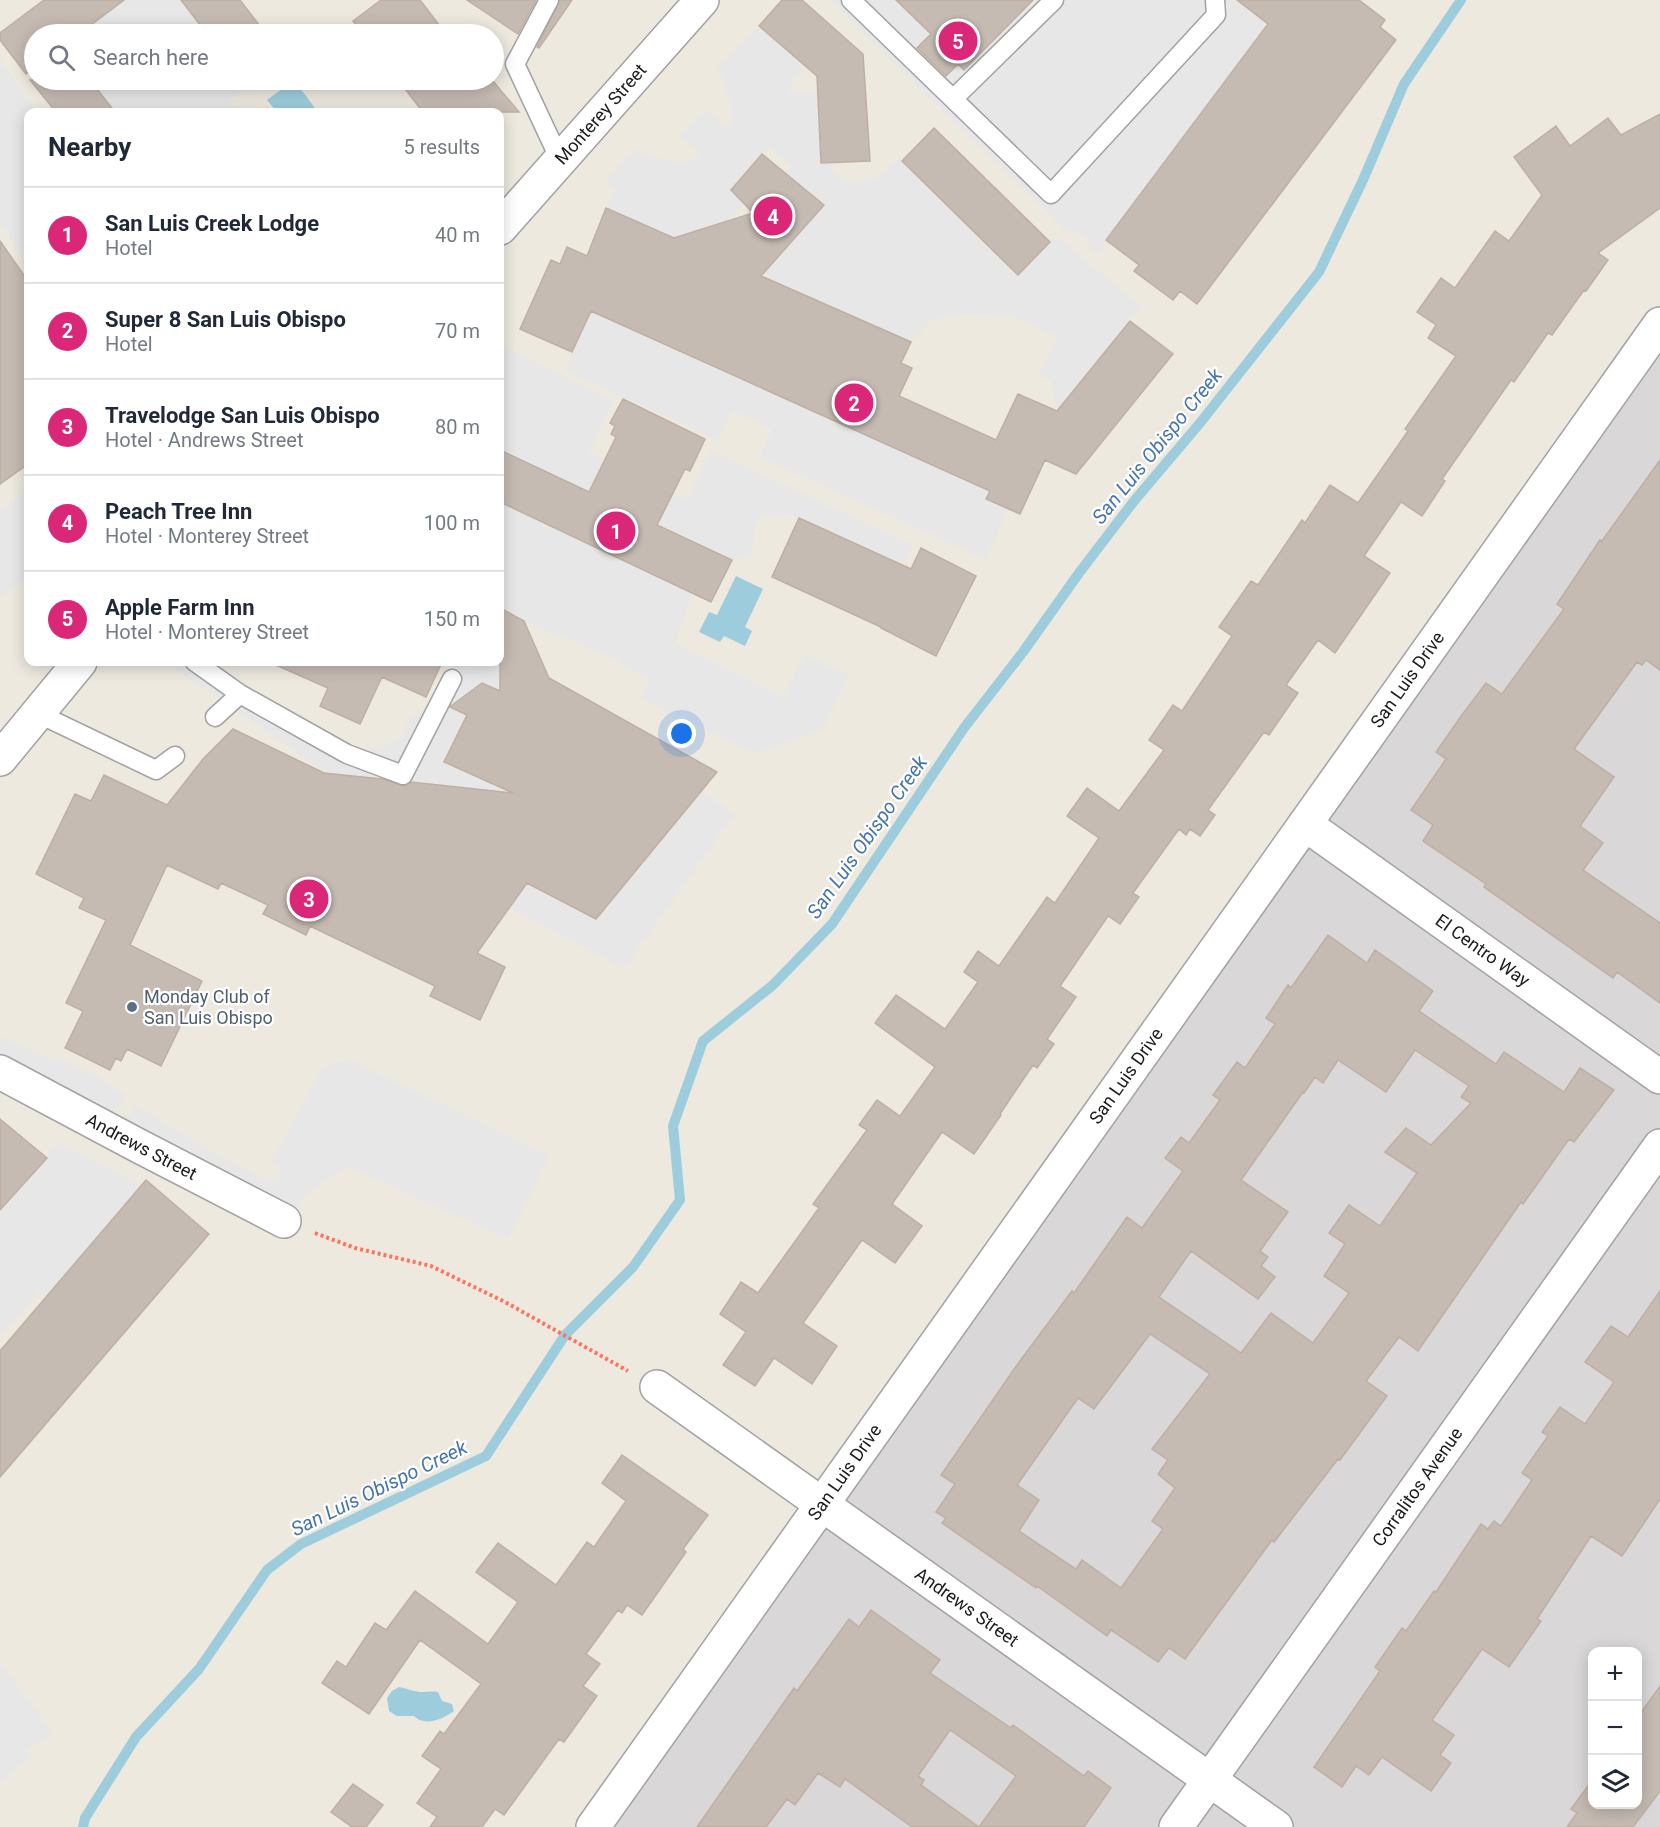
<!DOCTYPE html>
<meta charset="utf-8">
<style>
body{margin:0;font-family:Roboto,sans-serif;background:#f2f2f3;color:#1f2937}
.controls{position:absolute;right:18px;bottom:18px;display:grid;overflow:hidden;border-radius:12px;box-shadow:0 3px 15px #0003}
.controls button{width:54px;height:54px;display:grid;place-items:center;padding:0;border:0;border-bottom:2px solid #e0e1e3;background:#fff;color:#1f2937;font:30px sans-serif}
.you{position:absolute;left:682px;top:734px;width:21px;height:21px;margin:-15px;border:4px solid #fff;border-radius:50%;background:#1a73e8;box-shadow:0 0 0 9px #1a73e833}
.badge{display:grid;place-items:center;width:39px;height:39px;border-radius:50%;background:#db2777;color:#fff;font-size:20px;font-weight:700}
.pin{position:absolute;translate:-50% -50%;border:3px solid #fff;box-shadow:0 2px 6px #0006}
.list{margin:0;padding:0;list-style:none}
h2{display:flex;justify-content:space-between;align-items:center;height:78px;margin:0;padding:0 24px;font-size:26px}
h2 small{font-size:20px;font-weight:400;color:#747a83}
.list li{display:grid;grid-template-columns:39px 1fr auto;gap:18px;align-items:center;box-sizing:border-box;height:96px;padding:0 24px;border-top:2px solid #e0e1e3}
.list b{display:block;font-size:22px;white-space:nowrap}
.list p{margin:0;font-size:20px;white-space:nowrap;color:#747a83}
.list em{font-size:20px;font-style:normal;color:#747a83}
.icon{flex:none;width:33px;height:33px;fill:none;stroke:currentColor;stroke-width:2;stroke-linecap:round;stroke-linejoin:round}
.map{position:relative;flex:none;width:1660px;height:1827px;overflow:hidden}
.search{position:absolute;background:#fff;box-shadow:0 3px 15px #0003;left:24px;top:24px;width:480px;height:66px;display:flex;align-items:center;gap:15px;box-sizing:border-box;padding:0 21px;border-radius:33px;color:#747a83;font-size:22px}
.panel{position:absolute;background:#fff;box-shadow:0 3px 15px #0003;left:24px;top:108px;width:480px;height:558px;border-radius:12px}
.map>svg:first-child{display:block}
.residential{fill:#d9d7d7;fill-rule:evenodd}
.parking{fill:#e7e7e7}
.water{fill:#9dcddd}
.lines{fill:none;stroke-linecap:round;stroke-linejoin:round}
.stream{stroke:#9dcddd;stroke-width:10}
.building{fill:#c5bbb3;stroke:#bfafa1;stroke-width:1.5;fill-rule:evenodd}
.service-casing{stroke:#a2a2a2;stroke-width:21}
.minor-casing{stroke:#a2a2a2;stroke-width:36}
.tertiary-casing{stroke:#a2a2a2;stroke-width:36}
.path{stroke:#ff735e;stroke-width:4;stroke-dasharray:3 3;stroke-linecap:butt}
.service{stroke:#fff;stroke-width:18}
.minor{stroke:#fff;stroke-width:33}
.tertiary{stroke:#fff;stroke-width:33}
.service-dot{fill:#5c6f8a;stroke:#fff;stroke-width:2}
.labels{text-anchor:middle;stroke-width:4.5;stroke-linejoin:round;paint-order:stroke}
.street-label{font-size:18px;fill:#1b1b1b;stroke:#fff}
.service-label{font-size:18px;fill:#4e5e75;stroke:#fff;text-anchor:start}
.water-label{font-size:20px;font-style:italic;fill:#4575ac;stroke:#fff}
</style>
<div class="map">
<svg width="1660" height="1827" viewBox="0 0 1660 1827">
<rect width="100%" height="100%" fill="#ede9df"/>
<path class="residential" d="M1660,324V1827H593ZM1592,1652H1638V1804H1592Z"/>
<path class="parking" d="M124,0H181L207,34H79Z
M829,0H896L931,34L916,49L945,77L958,64L1021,12L1038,0H1237L1268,24L1106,239L1111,244L1096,255L1082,234L1067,231Z
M759,26L804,65L788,91L818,92L832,153V171L840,179L856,181L875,179L884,173L900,158L1018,275L1056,236L1141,306L1057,411L1051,381L1039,374L1058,338L1037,326L1010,316L981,314H960L931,321L911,342L765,278L784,173L790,166L769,147L731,189L744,204L727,221L674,238L606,208L616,189L606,181L634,149L642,154L682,164L698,156V150L680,137L706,109L724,125L730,124L732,112L723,76L716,70Z
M0,59L37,112H28V262L0,223Z
M90,80H241L245,86L229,101L238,112H115Z
M591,311L990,491L987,499L1009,508L985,559L760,457L772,429L733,411L718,440L565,371Z
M500,345L613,401L589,453L687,500L711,451L913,545L871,624L844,609L867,549L791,514L759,517L755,528L751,557L732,560L500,450V429L507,414L500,410Z
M28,491V576L0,597V511Z
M500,502L692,593L675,643L784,697L804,654L849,675L822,730L754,753L641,698L650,679L618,664L619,660L524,621L500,608Z
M180,662H215L295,719L354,751L397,742L414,713L428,715L437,691L455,662H499L554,688L662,766L735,814L624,968L361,832L379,808L174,668Z
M0,1037L55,1061L61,1059L98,1077L126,1096L112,1120L123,1125L136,1105L183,1135L264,1180H278L281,1171L272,1161L324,1066L351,1060L549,1156L508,1239L349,1167L323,1182L302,1198L276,1230L0,1088Z
M58,1144L142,1185L48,1296L40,1291L0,1336V1210Z
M0,1662L52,1733L26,1750L32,1757L0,1782Z"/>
<path class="water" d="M294,80L318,112H277L267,100Z
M736,576L763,589L745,627L752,631L745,646L724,636L720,642L699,632L709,612L717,615Z
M399,1687C406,1688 415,1692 421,1692C427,1692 432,1691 438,1692L442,1701L452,1704L454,1711C443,1719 425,1727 414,1716H397L389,1711L387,1698L392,1691Z"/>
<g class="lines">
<path class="stream" d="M83,1827L85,1818L136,1737L199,1669L267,1570L301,1544L486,1456L565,1335L633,1267L680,1200L673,1126L703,1041L773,985L832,924L964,728L1023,652L1079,573L1134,501L1200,423L1319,272L1363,180L1404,84L1461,0"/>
</g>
<path class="building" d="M44,0H124L79,34H34V68L26,74L0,40V33Z
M181,0H240L266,34H207Z
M381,0H420L446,34L450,31L453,34H364L353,21Z
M467,0H536L518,34Z
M560,0H572L539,48L537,47Z
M782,0H802L863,54L870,161L821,163L817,76L759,26Z
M896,0H1033L964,70L958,64L946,76L917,48L931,34Z
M1237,0H1359L1385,20L1380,27L1396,40L1197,304L1180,291L1173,300L1134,271L1139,265L1106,240L1268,24Z
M30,80H90L115,112H56Z
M398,80H492L519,112H423Z
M1660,114V208L1598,253L1608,260L1586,291L1584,290L1552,335L1548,333L1514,382L1511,380L1442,479L1445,481L1422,516L1401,502L1364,556L1390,573L1335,653L1318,640L1286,685L1298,693L1269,735L1264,732L1208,810L1215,815L1200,836L1190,829L1186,835L1179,829L1133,893L1139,897L1120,924L1108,916L1060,986L1076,997L1047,1039L1054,1044L1037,1068L1033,1065L1000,1114L1001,1115L974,1154L942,1132L892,1204L922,1226L895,1263L862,1240L803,1323L837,1346L812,1384L774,1358L755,1386L723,1365L746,1332L720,1314L741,1282L758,1293L819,1208L813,1204L867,1130L859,1125L877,1100L900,1116L935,1067L875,1023L896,995L945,1029L978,982L964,972L978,951L999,966L1047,897L1055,903L1099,838L1067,816L1087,788L1119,811L1164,750L1149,740L1173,705L1182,711L1232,636L1219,627L1251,581L1258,585L1302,520L1305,523L1330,485L1358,503L1408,431L1405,429L1456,356L1428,338L1436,325L1417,312L1441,278L1455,288L1495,231L1509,241L1542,195L1514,157L1556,126L1570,146L1608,118L1621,135Z
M934,128L1050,242L1018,275L902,161Z
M762,154L824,205L761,276L911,342L901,363L912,368L899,396L996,440L1018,394L1057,411L1130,321L1173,354L1076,474L1045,460L1020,514L986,499L990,491L591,311L572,352L520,329L551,260L560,264L567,247L587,256L606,208L674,238L753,213L731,190Z
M0,241L28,281V464L0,484Z
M623,399L705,439L690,471L685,469L657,525L732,560L711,602L500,502V450L589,492L616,437L611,434L615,426L610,423Z
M1660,460V670L1646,660L1642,665L1637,662L1574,749L1614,777L1580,826L1603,843L1583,870L1660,923V1003L1617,972L1613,978L1484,887L1486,884L1423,841L1433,825L1411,810L1446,759L1436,752L1462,715L1486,683L1502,694L1564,609L1557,604L1600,540L1602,541Z
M799,518L911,569L921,548L976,576L936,656L881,628V627L772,577Z
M500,608L524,621L549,678L717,772L596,919L527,883L477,953L505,967L480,1020L430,996L435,986L310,926L306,935L263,914L268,905L221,883L218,889L167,865L130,945L202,981L161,1066L127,1049L121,1061L116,1058L110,1070L65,1048L83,1011L66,1003L106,920L79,908L84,898L36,874L75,794L91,801L104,775L167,805L203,759L233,729L324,773L382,779L404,786L411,782L513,793L444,762L467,715L450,707L451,706L482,683L500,691Z
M269,662H442L426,697L382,677L360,724L320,706L328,688Z
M1328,935L1367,963L1375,950L1433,991L1419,1011L1496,1064L1504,1052L1564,1092L1580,1068L1614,1090L1574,1142L1569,1139L1523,1204L1521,1202L1418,1351L1399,1337L1366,1381L1387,1396L1340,1460L1338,1459L1274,1542L1272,1540L1185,1659L1169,1648L1158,1662L1111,1630L1107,1636L1037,1586L1036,1588L942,1523L946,1518L936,1512L955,1484L941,1475L1017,1365L1072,1291L1074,1293L1127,1217L1142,1228L1183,1171L1165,1158L1181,1137L1189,1143L1220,1100L1213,1095L1237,1062L1245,1068L1275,1024L1266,1018L1288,985L1291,988ZM1415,1050L1469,1086L1461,1097L1471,1103L1431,1145L1406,1128L1385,1152L1417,1173L1380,1226L1349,1205L1329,1233L1345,1244L1324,1276L1349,1293L1313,1343L1271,1313L1241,1353L1159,1297L1191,1251L1258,1299L1275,1277L1261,1266L1268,1257L1260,1251L1288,1212L1241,1180L1303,1092L1304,1093L1315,1077L1323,1083L1338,1060L1386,1092ZM1150,1334L1210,1374L1152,1449L1168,1460L1158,1474L1175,1488L1152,1521L1163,1529L1121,1588L1082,1560L1076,1569L1019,1531L1039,1500L1017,1485L1078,1398L1094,1409Z
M0,1119L47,1158L0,1210Z
M146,1180L209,1234L0,1477V1351Z
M1660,1291V1499L1622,1556L1591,1536L1537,1619L1541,1621L1509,1667L1482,1649L1432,1720L1454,1735L1440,1755L1451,1763L1431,1791L1382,1757L1369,1775L1356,1766L1342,1787L1314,1767L1380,1671L1375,1667L1402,1628L1406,1631L1434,1591L1436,1592L1481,1524L1488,1529L1494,1521L1501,1526L1532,1480L1522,1473L1548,1436L1542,1432L1560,1407L1585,1424L1614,1382L1585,1362L1611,1326L1628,1337Z
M622,1455L708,1515L683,1549L686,1552L642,1615L627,1605L622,1613L618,1610L586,1654L600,1664L583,1686L597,1696L564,1742L559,1739L504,1815L495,1809L482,1827H430L437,1817L417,1803L441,1769L422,1756L440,1731L444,1734L481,1684L420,1640L369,1714L322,1683L337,1661L346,1667L375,1623L386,1630L415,1591L488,1644L518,1602L476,1572L498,1543L556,1585L587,1542L594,1547L626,1501L602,1483Z
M871,1610L940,1660L930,1673L1011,1728L1013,1725L1084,1776L1088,1771L1111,1788L1084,1827H912L845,1779L840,1787L818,1773L795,1805L787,1799L766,1827H697L794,1688L797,1691L849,1619L859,1627ZM950,1730L1016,1776L979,1827L921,1785L924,1780L918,1776Z
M1660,1686V1791L1633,1827H1567L1577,1813L1571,1809L1593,1779V1804H1638V1717Z
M353,1784L383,1805L366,1827H352L331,1812Z"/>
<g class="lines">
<defs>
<path id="service" d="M549,0L515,64L560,160
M851,0L1051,194L1216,15L1215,0
M953,99L1054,0
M195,662L240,694L347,754L403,775L452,679
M37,713L156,770L175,756
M215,717L240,694"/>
<g id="minor">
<path id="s1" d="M1305,824L1660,1077"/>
<path id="s2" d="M0,1072L137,1145L284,1221"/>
<path id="s3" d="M657,1387L1276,1827"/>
<path id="s4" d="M593,1827L1660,324"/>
<path id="s5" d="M1176,1827L1660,1146"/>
</g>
<g id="tertiary">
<path id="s6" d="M500,228L702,0"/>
<path d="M0,759L80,662"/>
</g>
</defs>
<use href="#service" class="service-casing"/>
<use href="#minor" class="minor-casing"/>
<use href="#tertiary" class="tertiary-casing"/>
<path class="path" d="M315,1233L355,1248L431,1266L505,1302L628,1371"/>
<use href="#service" class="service"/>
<use href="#minor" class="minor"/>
<use href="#tertiary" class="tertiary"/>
</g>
<circle class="service-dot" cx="132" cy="1007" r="6"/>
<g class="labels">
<g class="street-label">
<text dy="6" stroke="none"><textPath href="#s6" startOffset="152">Monterey Street</textPath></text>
<text dy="6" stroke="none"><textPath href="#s4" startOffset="1407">San Luis Drive</textPath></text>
<text dy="6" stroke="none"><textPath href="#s1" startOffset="218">El Centro Way</textPath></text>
<text dy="6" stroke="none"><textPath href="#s4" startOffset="921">San Luis Drive</textPath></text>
<text dy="6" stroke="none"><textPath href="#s2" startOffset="160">Andrews Street</textPath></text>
<text dy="6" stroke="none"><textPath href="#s4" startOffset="435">San Luis Drive</textPath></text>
<text dy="6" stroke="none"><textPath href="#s5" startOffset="417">Corralitos Avenue</textPath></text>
<text dy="6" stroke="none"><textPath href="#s3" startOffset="380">Andrews Street</textPath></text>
</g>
<g class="service-label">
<text x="144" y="1003">Monday Club of<tspan x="144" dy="21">San Luis Obispo</tspan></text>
</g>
<g class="water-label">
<text transform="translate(1157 446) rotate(-51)" y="7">San Luis Obispo Creek</text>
<text transform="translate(867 837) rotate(-55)" y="7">San Luis Obispo Creek</text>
<text transform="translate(379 1488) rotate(-26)" y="7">San Luis Obispo Creek</text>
</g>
</g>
</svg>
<div class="controls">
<button>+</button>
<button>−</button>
<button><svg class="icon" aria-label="layers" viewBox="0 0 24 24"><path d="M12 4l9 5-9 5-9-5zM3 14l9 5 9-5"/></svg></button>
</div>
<div class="you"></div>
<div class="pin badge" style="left:616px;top:531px">1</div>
<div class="pin badge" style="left:854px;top:403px">2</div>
<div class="pin badge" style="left:309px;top:899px">3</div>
<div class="pin badge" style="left:773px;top:216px">4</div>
<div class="pin badge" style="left:958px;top:41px">5</div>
<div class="search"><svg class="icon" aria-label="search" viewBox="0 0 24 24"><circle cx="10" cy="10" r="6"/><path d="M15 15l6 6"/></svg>Search here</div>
<section class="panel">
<h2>Nearby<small>5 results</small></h2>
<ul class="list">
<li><span class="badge">1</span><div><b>San Luis Creek Lodge</b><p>Hotel</p></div><em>40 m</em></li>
<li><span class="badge">2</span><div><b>Super 8 San Luis Obispo</b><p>Hotel</p></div><em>70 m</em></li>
<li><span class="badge">3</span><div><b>Travelodge San Luis Obispo</b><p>Hotel · Andrews Street</p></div><em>80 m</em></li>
<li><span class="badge">4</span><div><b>Peach Tree Inn</b><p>Hotel · Monterey Street</p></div><em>100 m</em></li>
<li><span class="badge">5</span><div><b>Apple Farm Inn</b><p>Hotel · Monterey Street</p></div><em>150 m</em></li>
</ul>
</section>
</div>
